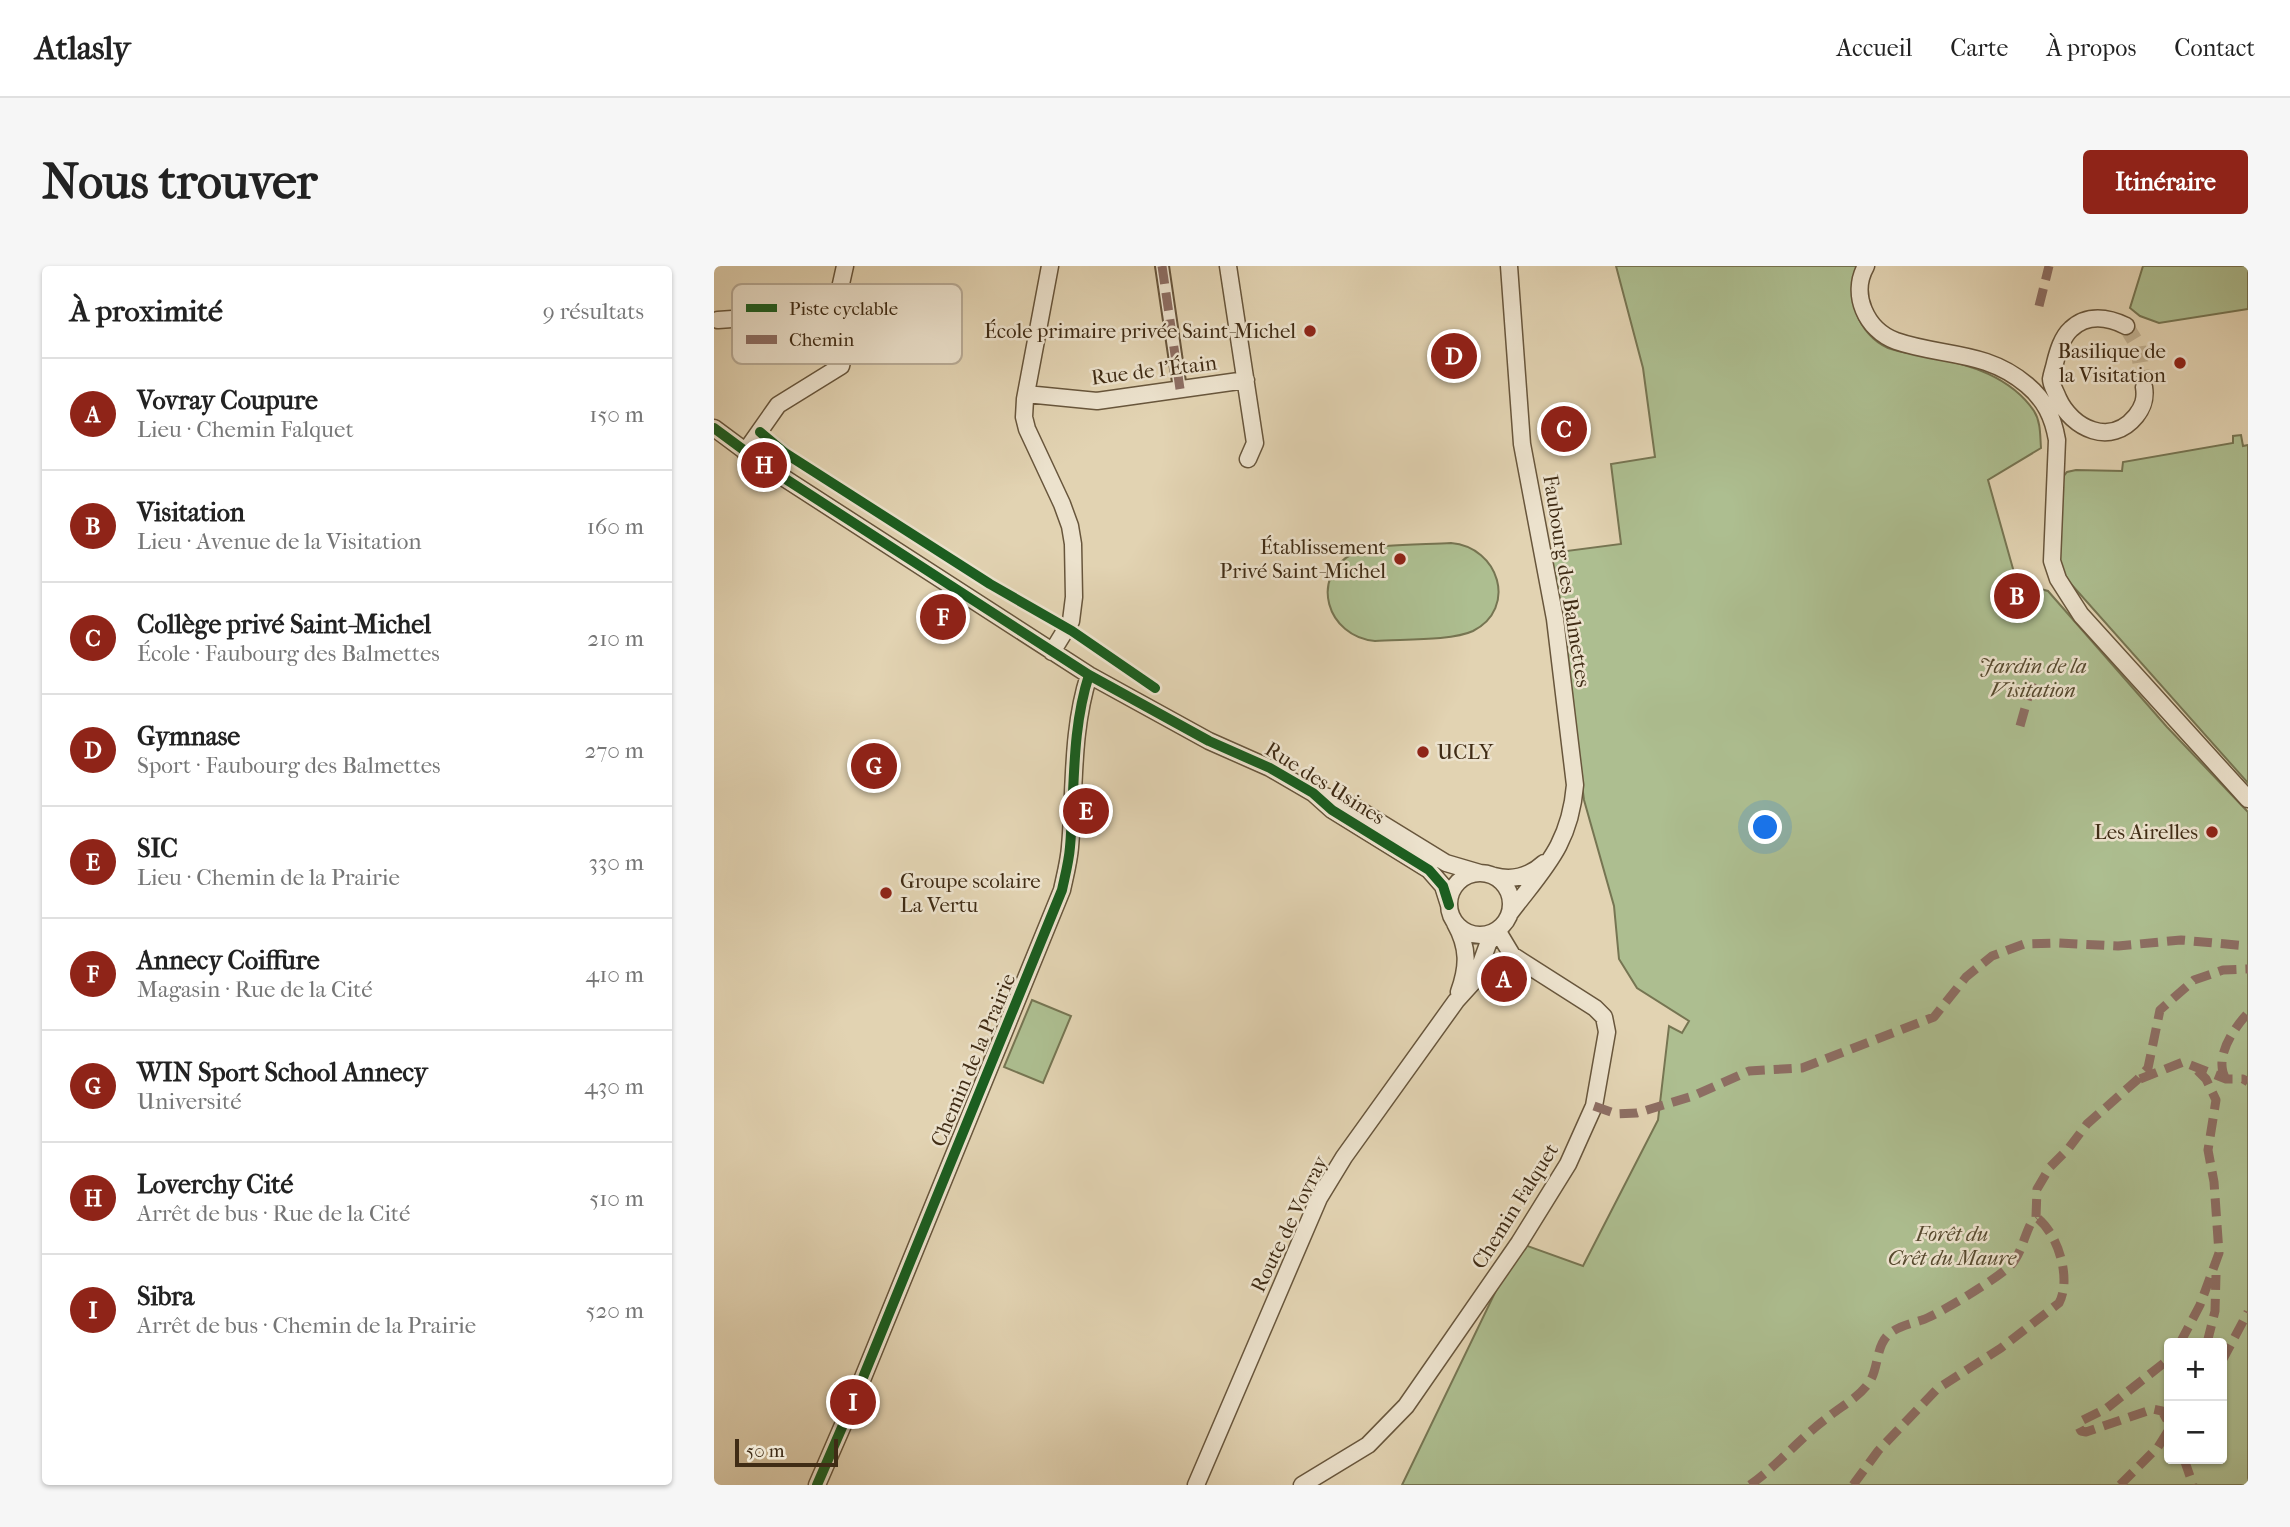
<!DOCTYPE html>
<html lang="fr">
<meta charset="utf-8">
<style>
body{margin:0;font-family:"IM FELL French Canon",serif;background:#f6f6f6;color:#222}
.controls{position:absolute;right:21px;bottom:21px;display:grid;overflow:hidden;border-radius:7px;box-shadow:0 2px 5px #0004}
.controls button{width:63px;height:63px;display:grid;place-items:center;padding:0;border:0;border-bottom:2px solid #e0e0e0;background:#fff;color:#222;font:35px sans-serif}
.scale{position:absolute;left:21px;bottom:18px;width:103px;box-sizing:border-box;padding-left:7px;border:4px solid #402c15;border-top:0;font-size:19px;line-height:24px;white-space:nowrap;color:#402c15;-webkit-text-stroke:5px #ece2cd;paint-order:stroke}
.you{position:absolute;left:1052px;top:562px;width:24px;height:24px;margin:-18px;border:5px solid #fff;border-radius:50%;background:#1a73e8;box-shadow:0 0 0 10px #1a73e833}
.badge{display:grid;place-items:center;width:46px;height:46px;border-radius:50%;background:#8f2418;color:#fff;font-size:23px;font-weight:700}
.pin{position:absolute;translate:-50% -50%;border:4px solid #fff;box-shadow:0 2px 7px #0006}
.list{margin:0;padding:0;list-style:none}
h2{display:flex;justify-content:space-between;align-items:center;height:91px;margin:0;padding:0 28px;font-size:30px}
h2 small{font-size:23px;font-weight:400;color:#767676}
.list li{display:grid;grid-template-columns:46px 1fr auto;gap:21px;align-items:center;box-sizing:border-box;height:112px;padding:0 28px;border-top:2px solid #e0e0e0}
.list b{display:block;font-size:26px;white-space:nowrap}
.list p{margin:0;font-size:23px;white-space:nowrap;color:#767676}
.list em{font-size:23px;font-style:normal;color:#767676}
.map{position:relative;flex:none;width:1534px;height:1219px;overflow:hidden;border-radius:7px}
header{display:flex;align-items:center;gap:42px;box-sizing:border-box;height:98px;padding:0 35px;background:#fff;border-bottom:2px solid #e0e0e0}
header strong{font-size:33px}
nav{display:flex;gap:38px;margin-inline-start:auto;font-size:24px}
.intro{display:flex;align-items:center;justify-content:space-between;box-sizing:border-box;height:168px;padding:0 42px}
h1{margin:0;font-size:49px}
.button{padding:18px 32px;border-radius:7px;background:#8f2418;color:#fff;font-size:24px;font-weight:700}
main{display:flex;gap:42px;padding:0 42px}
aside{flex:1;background:#fff;border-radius:7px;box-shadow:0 2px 5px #0004}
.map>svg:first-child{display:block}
.green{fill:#adbe90;stroke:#767552;stroke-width:2;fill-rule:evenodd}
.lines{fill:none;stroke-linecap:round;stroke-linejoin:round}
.minor-tunnel{stroke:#c2b293;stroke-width:16;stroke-dasharray:16 8;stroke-linecap:butt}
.pedestrian-casing{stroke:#68563c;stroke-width:16}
.minor-casing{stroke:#68563c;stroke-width:19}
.pedestrian{stroke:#ece2cd;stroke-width:12}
.minor{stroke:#ece2cd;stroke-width:16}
.quiet{stroke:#8d6e63;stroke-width:9;stroke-dasharray:18 9;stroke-linecap:butt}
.cycleway-casing{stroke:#ece2cd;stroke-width:15}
.cycleway{stroke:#1b5e20;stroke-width:10}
.poi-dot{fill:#8f2418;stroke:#ece2cd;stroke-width:2.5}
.labels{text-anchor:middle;stroke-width:5;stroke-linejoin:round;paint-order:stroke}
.poi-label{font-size:21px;fill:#402c15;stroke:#ece2cd;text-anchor:end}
.street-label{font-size:21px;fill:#402c15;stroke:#ece2cd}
.park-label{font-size:21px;font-style:italic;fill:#56492e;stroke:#ece2cd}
.key{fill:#ece2cd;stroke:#b8ab96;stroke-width:2}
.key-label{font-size:19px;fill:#402c15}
</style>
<header>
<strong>Atlasly</strong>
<nav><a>Accueil</a><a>Carte</a><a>À propos</a><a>Contact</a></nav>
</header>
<div class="intro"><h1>Nous trouver</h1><a class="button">Itinéraire</a></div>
<main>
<aside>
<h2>À proximité<small>9 résultats</small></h2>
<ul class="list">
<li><span class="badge">A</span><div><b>Vovray Coupure</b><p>Lieu · Chemin Falquet</p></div><em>150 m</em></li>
<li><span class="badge">B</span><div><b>Visitation</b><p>Lieu · Avenue de la Visitation</p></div><em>160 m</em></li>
<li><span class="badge">C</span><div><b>Collège privé Saint-Michel</b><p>École · Faubourg des Balmettes</p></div><em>210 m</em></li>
<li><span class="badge">D</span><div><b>Gymnase</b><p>Sport · Faubourg des Balmettes</p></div><em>270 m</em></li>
<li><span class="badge">E</span><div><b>SIC</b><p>Lieu · Chemin de la Prairie</p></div><em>330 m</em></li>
<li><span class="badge">F</span><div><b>Annecy Coiffure</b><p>Magasin · Rue de la Cité</p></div><em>410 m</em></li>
<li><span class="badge">G</span><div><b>WIN Sport School Annecy</b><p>Université</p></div><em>430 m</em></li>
<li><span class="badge">H</span><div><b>Loverchy Cité</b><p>Arrêt de bus · Rue de la Cité</p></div><em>510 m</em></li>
<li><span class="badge">I</span><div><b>Sibra</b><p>Arrêt de bus · Chemin de la Prairie</p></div><em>520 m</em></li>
</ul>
</aside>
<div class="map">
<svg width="1534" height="1219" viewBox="0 0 1534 1219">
<rect width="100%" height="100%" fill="#e2d3b2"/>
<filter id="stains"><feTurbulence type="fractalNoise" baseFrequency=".00286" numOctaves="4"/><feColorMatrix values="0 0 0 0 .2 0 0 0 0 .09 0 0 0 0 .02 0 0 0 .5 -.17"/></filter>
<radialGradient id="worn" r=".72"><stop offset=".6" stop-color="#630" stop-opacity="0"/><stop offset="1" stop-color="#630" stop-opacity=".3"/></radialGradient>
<path class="green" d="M902,0H1146C1129,28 1144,69 1174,82C1187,87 1204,88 1217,91C1255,98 1297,111 1320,145C1327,156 1326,170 1327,182L1274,214L1303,317L1334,325L1453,461L1534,546V1219H688L805,977L869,1000L944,854L955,760L968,767L975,755L923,722L905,693L900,640L870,534L837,287L907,278L897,198L941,191L929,102ZM1455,1077H1508V1193H1455Z
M1429,0H1534V43L1445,57L1426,50L1416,42Z
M1527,169L1529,180L1534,179V517L1349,309L1344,292L1345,216L1353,206L1362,204L1408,205L1409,196L1519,177V170Z
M737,277C785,281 804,342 759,365C738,375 686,373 661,375C613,371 594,310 640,287C660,277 712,279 737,277Z
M318,734L357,750L329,817L290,801Z"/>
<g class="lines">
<path class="minor-tunnel" d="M1412,60L1424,80L1430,121"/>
<defs>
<path id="pedestrian" d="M448,0L466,123"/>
<path id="minor" d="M336,0L311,133L310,151L313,163L348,238L356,260L359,278L360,331L357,355L338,386
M514,0L541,177L534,193
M795,0L808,178L841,353L861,519C856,579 830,602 796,647
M1152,0C1136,28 1152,64 1182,75C1228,91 1272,84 1313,119C1331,134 1339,151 1343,174L1338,295L1344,313L1367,349L1534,533
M4,54L87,48L118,58
M1412,60C1394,51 1373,48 1357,63C1348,71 1344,85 1341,97C1340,102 1338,107 1337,113C1337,119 1342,126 1344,132C1358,163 1397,181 1422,150C1429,141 1432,133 1430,121
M312,128L383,135L532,114
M0,162L50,199L375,409L495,475L556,502L599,527L618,544L715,604L729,620L735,639
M31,186L64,139L127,100C132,83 127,72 118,58L131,0
M601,527L636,538L732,597L766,607
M735 638a31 31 0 1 1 62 0a31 31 0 1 1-62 0Z
M780,610C799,615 816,610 830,597
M741,657C755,682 754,701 745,726
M103,1219L139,1136L348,624C351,610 355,595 356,581C361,524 357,465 375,409
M482,1219L605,932L630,891L742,735L761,714L774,678L783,664
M588,1219L654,1179L692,1140L805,977L854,898L880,840L893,766L890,751L881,742L798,689L783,664"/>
</defs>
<use href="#pedestrian" class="pedestrian-casing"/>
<use href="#minor" class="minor-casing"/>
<use href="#pedestrian" class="pedestrian"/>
<use href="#minor" class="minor"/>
<path class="quiet" d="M448,0L466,123
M1325,40L1335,0
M1306,460L1320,410
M1426,813L1469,796L1512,813H1529L1534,816
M1512,813C1499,792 1520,762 1534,747
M880,840L903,848L923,847L979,830L1035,805L1088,802L1220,751L1252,711L1278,690L1310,678L1344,677L1404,680L1467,674L1534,680
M1322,951L1323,923L1336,901L1354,883L1373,858L1423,814L1434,802L1446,744L1480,714L1509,704L1534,703
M1466,1077L1486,1039L1505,987L1500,916L1494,884L1502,834L1492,813L1478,799
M1493,1077L1501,1045L1502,1009
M1508,1095L1534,1046
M1453,1154L1448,1145L1439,1143L1372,1166L1367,1165L1365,1161L1369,1154L1393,1142L1455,1093
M1470,1193L1479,1219
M1036,1219C1064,1199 1086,1172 1113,1152C1126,1141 1144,1132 1154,1118C1165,1104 1161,1082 1174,1069C1184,1060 1196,1058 1208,1054C1227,1047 1279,1015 1295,1001C1310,987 1311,960 1322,951
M1139,1219L1164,1185L1223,1123L1287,1082L1345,1037C1358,1013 1344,967 1322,951
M1406,1219L1444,1181L1454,1165"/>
<defs>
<path id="cycleway" d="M0,162L50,199L375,409L495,475L556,502L599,527L618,544L715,604L729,620L735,639
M46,166L71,187L276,318L358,365L441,422
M103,1219L139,1136L348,624C351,610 355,595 356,581C361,524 357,465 375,409"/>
</defs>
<use href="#cycleway" class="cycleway-casing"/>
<use href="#cycleway" class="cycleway"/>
</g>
<g class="poi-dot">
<circle cx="596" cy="65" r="7"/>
<circle cx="1466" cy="97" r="7"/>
<circle cx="686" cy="293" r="7"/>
<circle cx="709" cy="486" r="7"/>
<circle cx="1498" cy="566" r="7"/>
<circle cx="172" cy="627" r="7"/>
</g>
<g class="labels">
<g class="poi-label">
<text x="582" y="72">École primaire privée Saint-Michel</text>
<text x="1452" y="92">Basilique de<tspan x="1452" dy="24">la Visitation</tspan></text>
<text x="672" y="288">Établissement<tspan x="672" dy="24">Privé Saint-Michel</tspan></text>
<text x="723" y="493" text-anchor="start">UCLY</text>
<text x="1484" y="573">Les Airelles</text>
<text x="186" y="622" text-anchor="start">Groupe scolaire<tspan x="186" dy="24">La Vertu</tspan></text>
</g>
<g class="street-label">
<text transform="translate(440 104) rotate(-7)" y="7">Rue de l'Étain</text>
<text transform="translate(853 315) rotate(81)" y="7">Faubourg des Balmettes</text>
<text transform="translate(611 517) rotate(32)" y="7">Rue des Usines</text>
<text transform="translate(259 794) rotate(-67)" y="7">Chemin de la Prairie</text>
<text transform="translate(801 940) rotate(-58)" y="7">Chemin Falquet</text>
<text transform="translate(575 958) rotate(-64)" y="7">Route de Vovray</text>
</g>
<g class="park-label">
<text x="1319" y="407">Jardin de la<tspan x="1319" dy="24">Visitation</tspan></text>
<text x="1238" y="975">Forêt du<tspan x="1238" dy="24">Crêt du Maure</tspan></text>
</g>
</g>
<rect x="18" y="18" width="230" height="80" rx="10" class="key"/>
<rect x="32" y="38" width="31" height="8" fill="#1b5e20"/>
<rect x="32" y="69" width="31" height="9" fill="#8d6e63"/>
<g class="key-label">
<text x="75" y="49">Piste cyclable</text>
<text x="75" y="80">Chemin</text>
</g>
<rect width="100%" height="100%" filter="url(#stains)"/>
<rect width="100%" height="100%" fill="url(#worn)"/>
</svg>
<div class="controls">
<button>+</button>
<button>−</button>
</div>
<div class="scale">50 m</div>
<div class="you"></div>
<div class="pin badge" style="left:790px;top:713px">A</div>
<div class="pin badge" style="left:1303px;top:330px">B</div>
<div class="pin badge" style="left:850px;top:163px">C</div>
<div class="pin badge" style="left:740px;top:90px">D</div>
<div class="pin badge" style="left:372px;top:545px">E</div>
<div class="pin badge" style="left:229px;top:351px">F</div>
<div class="pin badge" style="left:160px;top:500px">G</div>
<div class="pin badge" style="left:50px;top:199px">H</div>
<div class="pin badge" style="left:139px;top:1136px">I</div>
</div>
</main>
